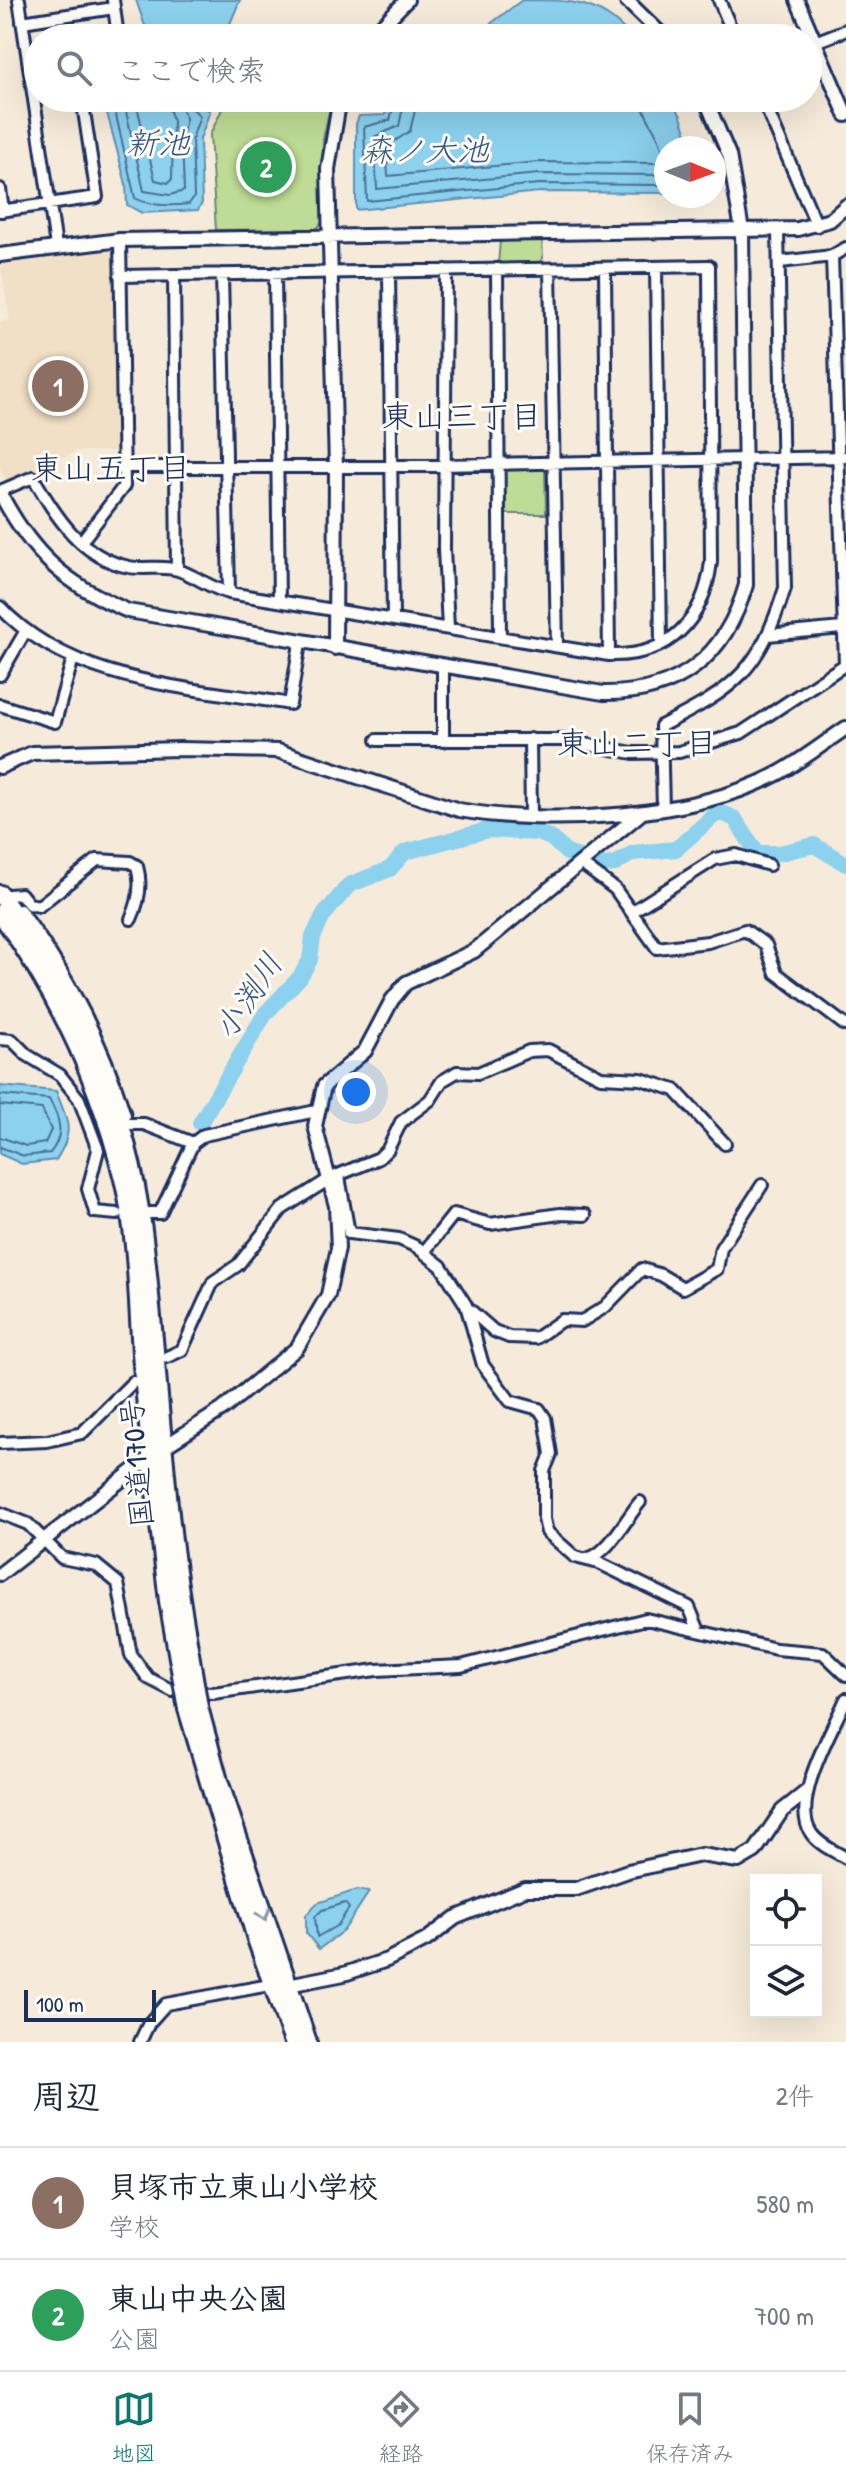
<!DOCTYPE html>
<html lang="ja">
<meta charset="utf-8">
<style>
body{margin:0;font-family:"Patrick Hand","Klee One",sans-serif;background:#f2f2f3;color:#1f2937}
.controls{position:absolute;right:24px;bottom:24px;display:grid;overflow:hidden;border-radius:0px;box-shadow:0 8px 32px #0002}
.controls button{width:72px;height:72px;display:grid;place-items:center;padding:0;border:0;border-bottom:2px solid #e0e1e3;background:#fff;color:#1f2937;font:40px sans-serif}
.compass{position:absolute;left:654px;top:136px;width:72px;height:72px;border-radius:50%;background:#fff;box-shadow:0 8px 32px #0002;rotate:91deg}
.scale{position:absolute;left:24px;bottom:20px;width:132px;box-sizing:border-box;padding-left:8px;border:4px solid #1b2f5e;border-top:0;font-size:22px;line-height:28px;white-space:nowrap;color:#1b2f5e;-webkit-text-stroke:6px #fdfcf7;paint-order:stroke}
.you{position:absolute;left:356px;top:1092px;width:28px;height:28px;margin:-20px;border:6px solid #fff;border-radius:50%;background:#1a73e8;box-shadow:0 0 0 12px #1a73e833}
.badge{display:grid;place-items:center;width:52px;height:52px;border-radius:50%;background:#0f766e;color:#fff;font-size:26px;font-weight:700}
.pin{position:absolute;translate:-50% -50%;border:4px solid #fff;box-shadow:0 2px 8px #0006}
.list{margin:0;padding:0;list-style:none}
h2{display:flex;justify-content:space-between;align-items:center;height:104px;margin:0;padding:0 32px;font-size:34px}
h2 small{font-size:26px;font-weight:400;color:#747a83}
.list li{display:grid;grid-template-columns:52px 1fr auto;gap:24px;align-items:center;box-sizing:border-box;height:112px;padding:0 32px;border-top:2px solid #e0e1e3}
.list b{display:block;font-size:30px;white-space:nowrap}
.list p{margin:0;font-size:26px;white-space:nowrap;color:#747a83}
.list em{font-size:26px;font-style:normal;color:#747a83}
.icon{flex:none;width:44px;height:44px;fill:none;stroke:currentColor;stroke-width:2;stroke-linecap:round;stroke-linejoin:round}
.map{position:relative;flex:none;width:846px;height:2042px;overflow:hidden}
.search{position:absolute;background:#fff;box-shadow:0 8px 32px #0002;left:24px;right:24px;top:24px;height:88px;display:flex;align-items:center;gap:20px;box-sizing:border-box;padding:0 28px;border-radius:44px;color:#747a83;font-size:30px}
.sheet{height:328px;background:#fff}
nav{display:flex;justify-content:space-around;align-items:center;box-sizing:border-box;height:112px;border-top:2px solid #e0e1e3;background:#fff;font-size:22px;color:#747a83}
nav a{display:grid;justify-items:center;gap:4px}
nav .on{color:#0f766e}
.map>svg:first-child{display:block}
.built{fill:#f1dfc6}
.green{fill:#bedc95;stroke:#6c867a;stroke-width:2}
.water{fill:#8cd1ee;stroke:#5f90b4;stroke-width:2}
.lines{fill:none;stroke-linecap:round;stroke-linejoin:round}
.shore{stroke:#487098;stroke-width:2}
.river{stroke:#8cd1ee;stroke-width:16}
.minor-casing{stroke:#1b2f5e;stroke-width:16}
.tertiary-casing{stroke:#1b2f5e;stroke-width:18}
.trunk-casing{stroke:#1b2f5e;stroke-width:22}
.minor{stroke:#fdfcf7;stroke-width:10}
.tertiary{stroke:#fdfcf7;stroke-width:12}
.trunk{stroke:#fdfcf7;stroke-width:16}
.trunk-bridge-casing{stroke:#1b2f5e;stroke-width:22;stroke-linecap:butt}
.trunk-bridge{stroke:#fdfcf7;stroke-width:16}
.oneway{stroke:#8c96aa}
.labels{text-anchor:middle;stroke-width:6;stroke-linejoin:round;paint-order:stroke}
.street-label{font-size:30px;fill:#1b2f5e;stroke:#fdfcf7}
.water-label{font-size:32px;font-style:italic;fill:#375882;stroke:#fdfcf7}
.neighbourhood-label{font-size:32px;fill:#1b2f5e;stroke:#fdfcf7}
</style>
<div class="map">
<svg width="846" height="2042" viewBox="0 0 846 2042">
<rect width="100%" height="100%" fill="#f6ebda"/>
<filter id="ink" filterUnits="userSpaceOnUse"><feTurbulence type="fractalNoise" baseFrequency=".0125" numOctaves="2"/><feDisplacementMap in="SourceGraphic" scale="16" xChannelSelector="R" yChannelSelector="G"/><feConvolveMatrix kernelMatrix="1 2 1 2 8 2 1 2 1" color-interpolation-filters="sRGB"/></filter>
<g filter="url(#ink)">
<path class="built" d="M114,248L118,451H77L7,483L0,468V322L10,320L0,261Z"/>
<path class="green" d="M227,98H332L323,139L322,223L316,229L216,230L210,135Z
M542,240L543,258L539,263L498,264L500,241Z
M540,466L545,471L546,514H502V467Z"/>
<path class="water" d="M136,0H240L224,38H161L157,29L145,26Z
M522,0C569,0 601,0 632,38H472Z
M103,98H192L210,111L200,139L202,203L198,210L142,213L127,205L126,184Z
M388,98H669L680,114L692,148H666V193L540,192L356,210V124L359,116L385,115Z
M0,1086L56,1091C68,1123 75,1130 56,1160L22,1164L0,1154Z
M357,1890L369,1892L344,1930L319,1949L306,1933V1915L317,1903Z"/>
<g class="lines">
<path class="shore" d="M112,98L135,198C150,207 171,206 189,204L194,197L192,139L200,116L190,106L188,98
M123,98L144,191L170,195L184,191L182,139L186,118L178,98
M135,98L155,180L168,183L172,179L173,121L166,98
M395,98L390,120L364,127L367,201L539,184L666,185
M405,98L399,126L374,137L377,189L539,174L666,175
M418,98L410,131L386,147L388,176L538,162L661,163C670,143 642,119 641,98
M0,1095L49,1099C60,1119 65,1135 50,1153L24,1156L0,1147
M0,1105L42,1109L51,1130L45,1143L26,1146L0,1137
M345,1903L349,1908L338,1925L317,1937L315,1917L322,1910Z"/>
<path class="river" d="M200,1123L265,1014L300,977L310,960L313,937L323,916L349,885L390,869L405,852L488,830L538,833L551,838L567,853L604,865L615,864L633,853L676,849L716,814H725L735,819L757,853H780L814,845L846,864"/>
<defs>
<path id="minor" d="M19,0L56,246
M719,0L735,38
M22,22L114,8
M111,38L117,29L113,0
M815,42L846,30
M762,98L817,226
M0,189L3,211
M0,211L97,197L82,98
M832,256L845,665
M780,262L832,256L846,248
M605,268L609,655
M656,268L661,644
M497,269L500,637
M550,269L557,646
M446,270L444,549L448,628
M389,271L393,619
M275,273L279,601
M222,274L229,593
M174,275L177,569
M123,467H336L846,457
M0,491L33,477C56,516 81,558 129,567C145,570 163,565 178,570C196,576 210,588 229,593L609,655C670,657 704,620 711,562L709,266L120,276
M81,542L124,486L120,240
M0,607C73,685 192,687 290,704L300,643
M768,635L842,628
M0,675L25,632
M0,705L55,722L73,658
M530,739L531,816
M377,740H563L633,753L679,752L741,733L846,664
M443,741V666
M663,809L661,726C736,688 759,671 785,588L778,230
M583,865L615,889L657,948L708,942L745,930L766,945L776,973L845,1025
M9,895L21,894L29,904L39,906L97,860L130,862L137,866C142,884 139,902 131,919
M20,910C68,974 102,1039 125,1115
M633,911L715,859L736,855L769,865
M0,1039L12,1040L27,1055L60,1075L79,1099L98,1150L88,1189L95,1212L117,1214
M126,1124H144L193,1143
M339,1177L349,1233L399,1239L417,1247L441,1266L466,1305L483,1365L510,1401L539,1409L545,1418L551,1454L544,1471V1519L547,1532L575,1557L599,1563L689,1607L699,1631
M150,1213H160L193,1143L204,1135L316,1111
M424,1252L454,1214L490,1224L560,1214L585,1215
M470,1310L494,1331L509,1337L536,1338L562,1320L582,1321L605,1307L642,1269L661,1275L683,1288L717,1269L721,1248L762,1185
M167,1357L182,1350L213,1282L238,1265L282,1209L331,1178L379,1158L388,1149L401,1122L430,1100L442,1081L457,1072L478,1073L529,1051L548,1050L601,1077L641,1079L675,1090L725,1144
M0,1443L47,1441L82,1433L133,1382
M0,1513L28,1524L62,1558L96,1565L118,1583L131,1655L148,1678L173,1691L213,1693L376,1670L461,1666L646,1619L776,1649L823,1653L846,1675
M589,1558C608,1554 627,1517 640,1502
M846,1699C832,1731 790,1801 811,1833C818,1844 834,1851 846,1858
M140,2042L149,2023L166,2004L275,1984"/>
<path id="tertiary" d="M626,0L665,38
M797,0L846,115
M370,38L407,0
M0,255L120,240L798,229L830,220L846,206
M0,493C32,554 65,584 128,611L603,693C679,694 725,657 746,585L742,230L729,155L705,98
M335,648L336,467L328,169L340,98
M0,767L32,753L180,749L278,751L459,810C551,826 696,818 779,773C802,760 824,743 846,728
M0,1574L164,1447L223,1409L297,1348L328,1295L338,1248L336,1206L315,1126L324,1086L365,1051L392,1000L406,983L474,951L640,814
M288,1985L344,1974L387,1960L426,1940L455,1918L525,1889H576L628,1871L701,1855L738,1861L755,1851L782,1811L806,1792"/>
<path id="trunk" d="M0,894C55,972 102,1055 127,1147C144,1210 148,1275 154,1339C162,1428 168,1517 182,1605
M0,913C58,994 101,1086 124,1183C137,1238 137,1296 141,1353C148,1436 158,1518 168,1601
M199,1707L219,1781L308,2042
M187,1709L256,1939L293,2042"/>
</defs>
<use href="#minor" class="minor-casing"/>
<use href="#tertiary" class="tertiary-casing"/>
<use href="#trunk" class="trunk-casing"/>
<use href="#minor" class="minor"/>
<use href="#tertiary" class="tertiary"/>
<use href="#trunk" class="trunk"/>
<defs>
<path id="trunk-bridge" d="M168,1601L187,1709
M182,1605L199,1707"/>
</defs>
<use href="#trunk-bridge" class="trunk-bridge-casing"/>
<use href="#trunk-bridge" class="trunk-bridge"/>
</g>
<defs><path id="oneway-chevron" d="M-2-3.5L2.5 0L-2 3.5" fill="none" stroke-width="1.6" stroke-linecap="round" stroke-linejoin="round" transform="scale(2)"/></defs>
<use class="oneway" href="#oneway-chevron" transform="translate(264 1915) rotate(71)"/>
</g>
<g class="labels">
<g class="street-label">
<text transform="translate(137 1463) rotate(-95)" y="10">国道170号</text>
</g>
<g class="water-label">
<text x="158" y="154">新池</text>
<text x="425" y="161">森ノ大池</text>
<text transform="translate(248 996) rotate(-56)" y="11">小渕川</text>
</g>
<g class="neighbourhood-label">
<text x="462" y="427">東山三丁目</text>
<text x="111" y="479">東山五丁目</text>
<text x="637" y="754">東山二丁目</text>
</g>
</g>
</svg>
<div class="controls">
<button><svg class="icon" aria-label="locate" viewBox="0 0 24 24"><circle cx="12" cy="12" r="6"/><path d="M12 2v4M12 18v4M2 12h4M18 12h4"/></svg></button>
<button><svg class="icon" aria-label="layers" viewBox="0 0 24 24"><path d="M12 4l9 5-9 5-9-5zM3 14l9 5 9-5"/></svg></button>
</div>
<svg class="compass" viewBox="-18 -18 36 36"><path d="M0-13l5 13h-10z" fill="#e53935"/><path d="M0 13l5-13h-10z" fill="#747a83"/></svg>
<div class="scale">100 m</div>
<div class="you"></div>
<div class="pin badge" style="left:58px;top:386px;background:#8d6e63">1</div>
<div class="pin badge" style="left:266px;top:167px;background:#2e9e5b">2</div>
<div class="search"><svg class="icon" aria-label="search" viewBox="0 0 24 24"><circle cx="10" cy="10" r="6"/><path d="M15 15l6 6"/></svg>ここで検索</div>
</div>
<section class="sheet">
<h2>周辺<small>2件</small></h2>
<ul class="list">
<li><span class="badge" style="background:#8d6e63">1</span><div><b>貝塚市立東山小学校</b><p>学校</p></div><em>580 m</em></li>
<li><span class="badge" style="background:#2e9e5b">2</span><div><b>東山中央公園</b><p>公園</p></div><em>700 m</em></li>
</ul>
</section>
<nav>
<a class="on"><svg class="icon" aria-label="map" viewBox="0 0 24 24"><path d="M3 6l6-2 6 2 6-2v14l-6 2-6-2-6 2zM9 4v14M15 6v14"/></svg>地図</a>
<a><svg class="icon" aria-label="directions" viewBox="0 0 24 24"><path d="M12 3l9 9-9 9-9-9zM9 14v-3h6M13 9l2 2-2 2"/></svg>経路</a>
<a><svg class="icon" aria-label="saved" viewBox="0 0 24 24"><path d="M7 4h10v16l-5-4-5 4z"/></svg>保存済み</a>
</nav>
